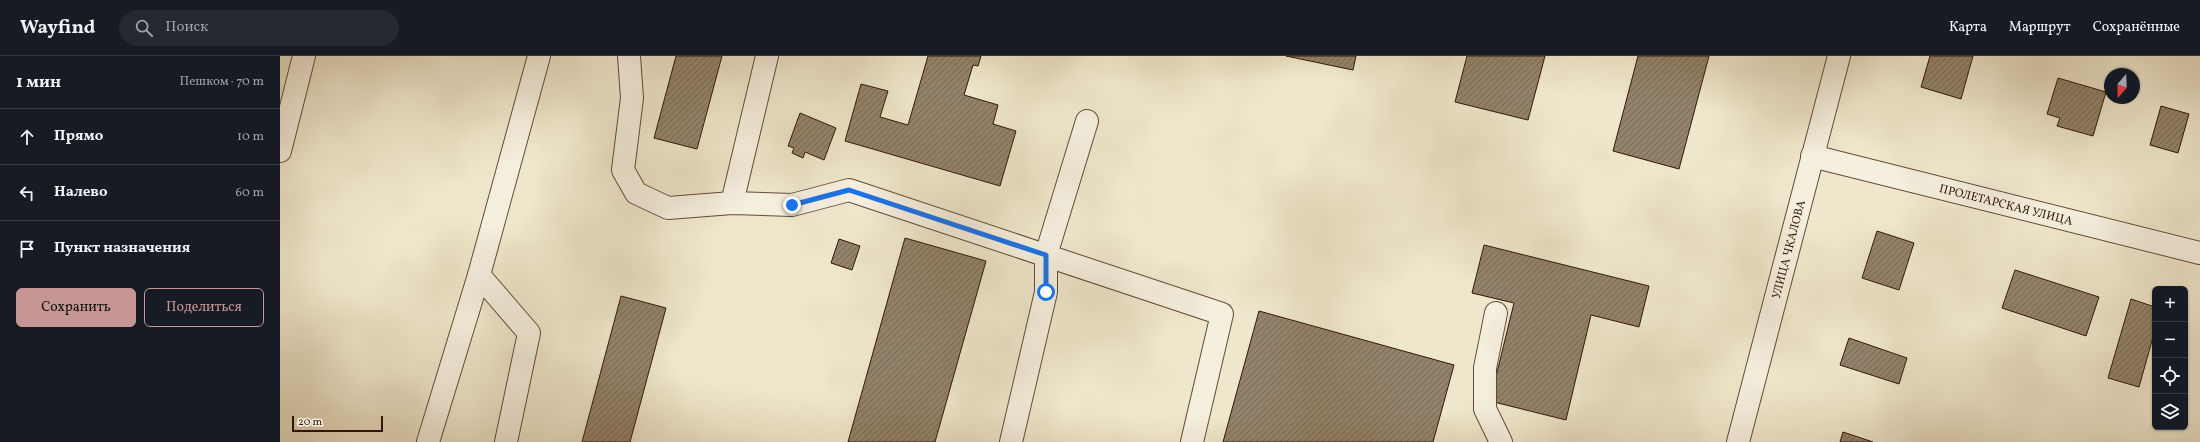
<!DOCTYPE html>
<html lang="ru">
<meta charset="utf-8">
<style>
body{margin:0;font-family:Vollkorn,serif;background:#242831;color:#f1f3f6}
.controls{position:absolute;right:12px;bottom:12px;display:grid;overflow:hidden;border-radius:6px;box-shadow:0 1px 3px #0004}
.controls button{width:36px;height:36px;display:grid;place-items:center;padding:0;border:0;border-bottom:1px solid #363941;background:#171b24;color:#f1f3f6;font:20px sans-serif}
.compass{position:absolute;left:1824px;top:12px;width:36px;height:36px;border-radius:50%;background:#171b24;box-shadow:0 1px 3px #0004;rotate:199deg}
.scale{position:absolute;left:12px;bottom:10px;width:91px;box-sizing:border-box;padding-left:4px;border:2px solid #301705;border-top:0;font-size:11px;line-height:14px;white-space:nowrap;color:#301705;-webkit-text-stroke:3px #f5efde;paint-order:stroke}
.stop{position:absolute;width:12px;height:12px;margin:-9px;border:3px solid #1a73e8;border-radius:50%;background:#fff}
.stop.end{background:#1a73e8;border-color:#fff;box-shadow:0 1px 4px #0008}
.list{margin:0;padding:0;list-style:none}
h2{display:flex;justify-content:space-between;align-items:center;height:52px;margin:0;padding:0 16px;font-size:17px}
h2 small{font-size:13px;font-weight:400;color:#9ea1a6}
.list li{display:grid;grid-template-columns:26px 1fr auto;gap:12px;align-items:center;box-sizing:border-box;height:56px;padding:0 16px;border-top:1px solid #363941}
.list b{display:block;font-size:15px;white-space:nowrap}
.list em{font-size:13px;font-style:normal;color:#9ea1a6}
.actions{display:flex;gap:8px;padding:12px 16px}
.actions a{flex:1;padding:9px 0;border:1px solid #c59692;border-radius:6px;text-align:center;font-size:14px;color:#c59692}
.actions .main{background:#c59692;color:#111}
.icon{flex:none;width:22px;height:22px;fill:none;stroke:currentColor;stroke-width:2;stroke-linecap:round;stroke-linejoin:round}
.map{position:relative;flex:none;width:1920px;height:386px;overflow:hidden}
header{display:flex;align-items:center;gap:24px;box-sizing:border-box;height:56px;padding:0 20px;background:#171b24;border-bottom:1px solid #363941}
header strong{font-size:19px}
nav{display:flex;gap:22px;margin-inline-start:auto;font-size:14px}
.search{width:280px;height:36px;background:#242831;display:flex;align-items:center;gap:10px;box-sizing:border-box;padding:0 14px;border-radius:22px;color:#9ea1a6;font-size:15px}
main{display:flex}
aside{flex:1;background:#171b24}
.map>svg:first-child{display:block}
.building{fill:url(#building-hatch);stroke:#301705}
.lines{fill:none;stroke-linecap:round;stroke-linejoin:round}
.minor-casing{stroke:#604b37;stroke-width:24}
.minor{stroke:#f5efde;stroke-width:22}
.route{stroke:#1a73e8;stroke-width:5}
.labels{text-anchor:middle;stroke-width:3;stroke-linejoin:round;paint-order:stroke}
.street-label{font-size:12px;fill:#301705;stroke:#f5efde}
</style>
<header>
<strong>Wayfind</strong>
<div class="search"><svg class="icon" aria-label="search" viewBox="0 0 24 24"><circle cx="10" cy="10" r="6"/><path d="M15 15l6 6"/></svg>Поиск</div>
<nav><a>Карта</a><a>Маршрут</a><a>Сохранённые</a></nav>
</header>
<main>
<aside>
<h2>1 мин<small>Пешком · 70 m</small></h2>
<ul class="list">
<li><svg class="icon" aria-label="ahead" viewBox="0 0 24 24"><path d="M12 20V5M6 11l6-6 6 6"/></svg><div><b>Прямо</b></div><em>10 m</em></li>
<li><svg class="icon" aria-label="left" viewBox="0 0 24 24"><path d="M17 20v-9H6M10 6l-5 5 5 5"/></svg><div><b>Налево</b></div><em>60 m</em></li>
<li><svg class="icon" aria-label="arrive" viewBox="0 0 24 24"><path d="M6 21V4h12l-3 4 3 4H6"/></svg><div><b>Пункт назначения</b></div></li>
</ul>
<div class="actions"><a class="main">Сохранить</a><a>Поделиться</a></div>
</aside>
<div class="map">
<svg width="1920" height="386" viewBox="0 0 1920 386">
<defs>
<pattern id="building-hatch" width="6" height="6" patternUnits="userSpaceOnUse"><rect width="6" height="6" fill="#93836c"/><path d="M-1 1l2-2M0 6l6-6M5 7l2-2" fill="none" stroke="#786a57"/></pattern>
</defs>
<rect width="100%" height="100%" fill="#efe7cc"/>
<filter id="stains"><feTurbulence type="fractalNoise" baseFrequency=".005" numOctaves="4"/><feColorMatrix values="0 0 0 0 .2 0 0 0 0 .09 0 0 0 0 .02 0 0 0 .5 -.17"/></filter>
<radialGradient id="worn" r=".72"><stop offset=".6" stop-color="#630" stop-opacity="0"/><stop offset="1" stop-color="#630" stop-opacity=".3"/></radialGradient>
<path class="building" d="M396,0H442L417,93L374,82Z
M648,0H701L698,10L693,9L684,39L718,49L713,68L736,75L720,130L565,85L581,28L608,35L600,61L628,69Z
M1006,0H1076L1073,14Z
M1187,0H1265L1248,64L1175,46Z
M1358,0H1429L1399,113L1333,95Z
M1650,0H1693L1681,43L1641,31Z
M1778,22L1826,36L1813,80L1777,70L1780,62L1767,58Z
M1881,50L1909,58L1898,97L1870,89Z
M520,57L556,72L544,104L525,96L523,102L512,97L514,92L508,90Z
M1597,175L1634,187L1619,234L1582,222Z
M625,182L706,205L655,386H568Z
M559,183L580,190L572,214L551,207Z
M1204,189L1369,230L1359,271L1311,259L1286,364L1210,345L1234,247L1192,237Z
M1735,214L1819,241L1806,280L1722,252Z
M341,240L386,252L350,386H302Z
M1851,243L1875,251V274L1859,331L1828,322Z
M979,255L1174,309L1153,386H943Z
M1569,282L1627,302L1619,328L1560,309Z
M1563,376L1593,386H1560Z"/>
<g class="lines">
<defs>
<g id="minor">
<path d="M349,0L352,42L343,114L356,137L388,152L452,147L512,149L569,134L942,258L912,386"/>
<path d="M0,95L24,0"/>
<path id="s1" d="M1532,100L1920,197"/>
<path d="M452,147L487,0"/>
<path d="M199,219L249,277L226,386"/>
<path d="M1216,257L1205,312V353L1221,386"/>
<path d="M148,386L199,219L259,0"/>
<path d="M731,386L766,236V199L807,65"/>
<path id="s2" d="M1458,386L1559,0"/>
</g>
</defs>
<use href="#minor" class="minor-casing"/>
<use href="#minor" class="minor"/>
</g>
<g class="lines">
<path class="route" d="M512,149L569,134L766,199V236"/>
</g>
<g class="labels">
<g class="street-label">
<text dy="4" stroke="none"><textPath href="#s1" startOffset="200">ПРОЛЕТАРСКАЯ УЛИЦА</textPath></text>
<text dy="4" stroke="none"><textPath href="#s2" startOffset="199">УЛИЦА ЧКАЛОВА</textPath></text>
</g>
</g>
<rect width="100%" height="100%" filter="url(#stains)"/>
<rect width="100%" height="100%" fill="url(#worn)"/>
</svg>
<div class="controls">
<button>+</button>
<button>−</button>
<button><svg class="icon" aria-label="locate" viewBox="0 0 24 24"><circle cx="12" cy="12" r="6"/><path d="M12 2v4M12 18v4M2 12h4M18 12h4"/></svg></button>
<button><svg class="icon" aria-label="layers" viewBox="0 0 24 24"><path d="M12 4l9 5-9 5-9-5zM3 14l9 5 9-5"/></svg></button>
</div>
<svg class="compass" viewBox="-18 -18 36 36"><path d="M0-13l5 13h-10z" fill="#e53935"/><path d="M0 13l5-13h-10z" fill="#9ea1a6"/></svg>
<div class="scale">20 m</div>
<div class="stop" style="left:766px;top:236px"></div>
<div class="stop end" style="left:512px;top:149px"></div>
</div>
</main>
